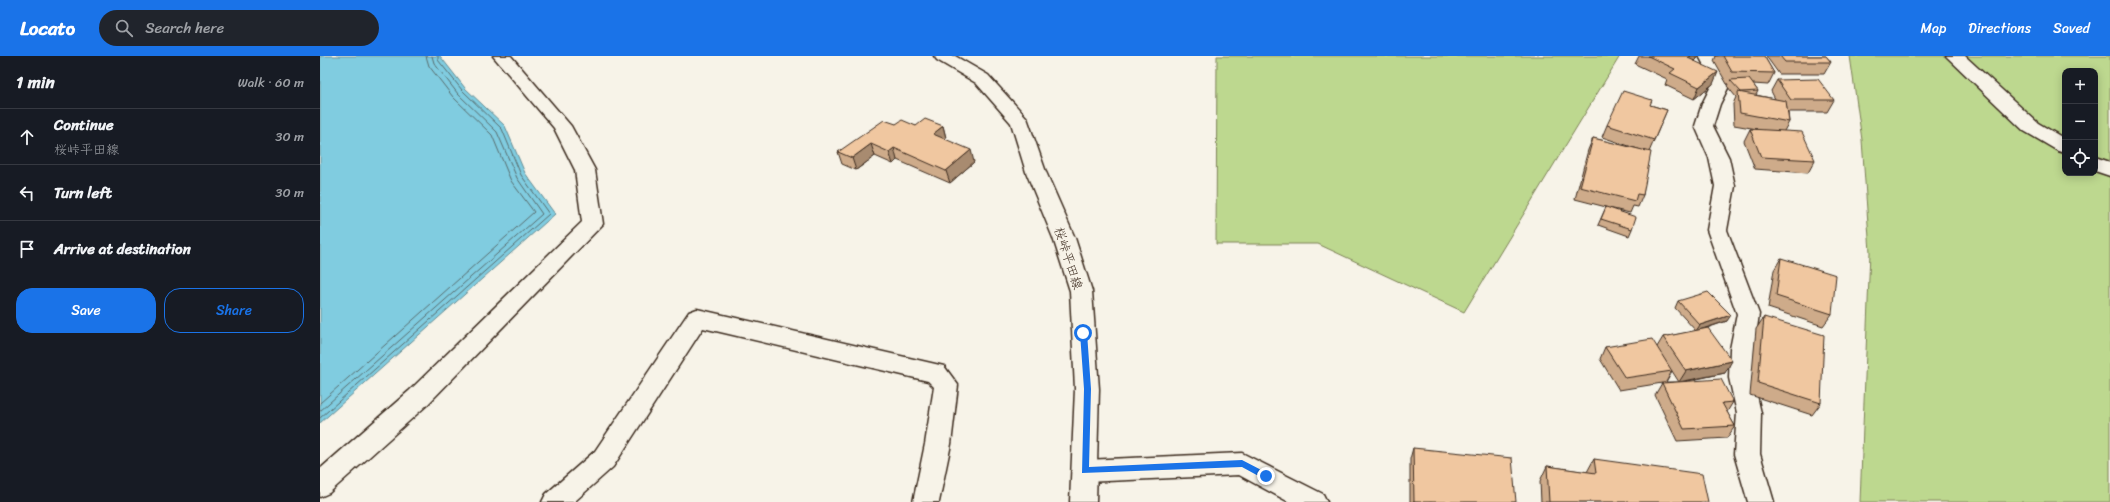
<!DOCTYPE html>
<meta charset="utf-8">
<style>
body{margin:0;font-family:Sriracha,"Klee One",sans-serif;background:#20242c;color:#f1f3f6}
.controls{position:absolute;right:12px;top:12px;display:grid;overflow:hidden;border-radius:8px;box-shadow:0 2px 10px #0003}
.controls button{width:36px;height:36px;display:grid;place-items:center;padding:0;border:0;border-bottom:1px solid #363941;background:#171b24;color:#f1f3f6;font:20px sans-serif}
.stop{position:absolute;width:12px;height:12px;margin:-9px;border:3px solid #1a73e8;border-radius:50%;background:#fff}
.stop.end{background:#1a73e8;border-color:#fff;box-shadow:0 1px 4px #0008}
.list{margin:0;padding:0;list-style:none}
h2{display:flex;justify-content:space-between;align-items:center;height:52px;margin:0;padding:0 16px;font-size:17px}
h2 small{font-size:13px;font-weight:400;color:#9ea1a6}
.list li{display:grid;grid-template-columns:26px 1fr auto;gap:12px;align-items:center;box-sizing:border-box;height:56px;padding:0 16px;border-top:1px solid #363941}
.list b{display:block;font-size:15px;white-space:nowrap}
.list p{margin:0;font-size:13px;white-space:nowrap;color:#9ea1a6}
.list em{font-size:13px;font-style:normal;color:#9ea1a6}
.actions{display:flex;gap:8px;padding:12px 16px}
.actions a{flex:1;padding:9px 0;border:1px solid #1a73e8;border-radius:16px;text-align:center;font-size:14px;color:#1a73e8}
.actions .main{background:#1a73e8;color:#fff}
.icon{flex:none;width:22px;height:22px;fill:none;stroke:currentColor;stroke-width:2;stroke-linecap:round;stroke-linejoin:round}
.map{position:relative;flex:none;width:1790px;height:446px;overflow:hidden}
header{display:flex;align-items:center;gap:24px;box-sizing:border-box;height:56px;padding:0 20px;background:#1a73e8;color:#fff}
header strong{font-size:19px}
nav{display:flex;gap:22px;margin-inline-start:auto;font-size:14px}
.search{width:280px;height:36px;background:#20242c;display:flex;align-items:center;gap:10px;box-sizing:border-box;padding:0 14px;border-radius:22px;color:#9ea1a6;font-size:15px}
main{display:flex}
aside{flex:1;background:#171b24}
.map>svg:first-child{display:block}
.green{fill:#bdd88f;stroke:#7c8156;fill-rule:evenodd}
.water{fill:#80cce0;stroke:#648b92}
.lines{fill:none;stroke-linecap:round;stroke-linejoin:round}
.shore{stroke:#576b6c;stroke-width:1}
.minor-casing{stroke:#3b2a1e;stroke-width:3}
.tertiary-casing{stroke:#3b2a1e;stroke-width:3}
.secondary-casing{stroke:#3b2a1e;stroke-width:3}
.minor{fill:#f7f3e8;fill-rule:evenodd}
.tertiary{fill:#f7f3e8;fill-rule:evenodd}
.secondary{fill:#f7f3e8;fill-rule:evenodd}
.wall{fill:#ceab8a;stroke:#3b2a1e;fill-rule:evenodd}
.shaded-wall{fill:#a88b70;stroke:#3b2a1e}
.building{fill:#f0c7a0;stroke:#3b2a1e}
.route{fill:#1a73e8}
.labels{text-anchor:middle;stroke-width:3;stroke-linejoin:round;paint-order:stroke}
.street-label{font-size:13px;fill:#3b2a1e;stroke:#f7f3e8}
</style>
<header>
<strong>Locato</strong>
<div class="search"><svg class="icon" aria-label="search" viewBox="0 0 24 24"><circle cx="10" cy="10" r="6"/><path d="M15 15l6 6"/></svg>Search here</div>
<nav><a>Map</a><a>Directions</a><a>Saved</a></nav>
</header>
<main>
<aside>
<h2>1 min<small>Walk · 60 m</small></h2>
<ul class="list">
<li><svg class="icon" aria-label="ahead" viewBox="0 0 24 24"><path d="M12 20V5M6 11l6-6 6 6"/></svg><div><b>Continue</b><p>桜峠平田線</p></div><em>30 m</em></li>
<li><svg class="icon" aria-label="left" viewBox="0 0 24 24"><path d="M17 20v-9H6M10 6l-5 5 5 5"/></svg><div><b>Turn left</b></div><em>30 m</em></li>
<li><svg class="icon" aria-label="arrive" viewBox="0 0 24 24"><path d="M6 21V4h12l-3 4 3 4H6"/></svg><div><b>Arrive at destination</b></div></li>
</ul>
<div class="actions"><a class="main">Save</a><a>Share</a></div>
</aside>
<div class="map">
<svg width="1790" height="446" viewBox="0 0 1790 446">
<rect width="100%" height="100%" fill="#f7f3e8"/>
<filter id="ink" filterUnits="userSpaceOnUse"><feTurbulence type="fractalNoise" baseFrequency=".025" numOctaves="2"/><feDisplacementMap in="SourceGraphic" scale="8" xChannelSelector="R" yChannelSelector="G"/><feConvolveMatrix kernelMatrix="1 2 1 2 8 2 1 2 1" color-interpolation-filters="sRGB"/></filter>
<g filter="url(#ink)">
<path class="green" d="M897,0H1300L1144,256L998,188H896Z
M1530,0H1790V446H1540L1550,196L1542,84ZM1745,15H1775V117H1745Z"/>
<path class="water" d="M0,0H120L145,32L185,70L205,117L235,158L0,367Z"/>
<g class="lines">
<path class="shore" d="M0,347L214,156L191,125L172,79L133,41L109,10L106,0
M0,355L222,158L197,122L177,76L138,38L114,7L112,0
M0,362L229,158L201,119L182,73L142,34L118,4V0"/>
<defs>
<path id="minor" d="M1379,0H1397L1411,26L1400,48L1393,70L1409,102L1415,130L1407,174L1439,258L1434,293L1433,322L1441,357L1440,398L1454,446H1428L1414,398L1417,357L1409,322L1410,293L1417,258L1387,174L1395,130L1389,102L1375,70L1382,48L1393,26Z
M377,253L624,310L638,329L631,388L619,446H593L605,388L614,331L608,325L383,272L293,411L254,446H222L226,438L275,395L369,256Z
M922,397L1003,438L1007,446H969L919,419L765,426L756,423L752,415L756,407L765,404Z"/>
<path id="tertiary" d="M173,0H191L251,70L275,114L283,168L107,349L9,437L0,441V413L89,335L262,166L255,114L234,72Z
M1626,0H1645L1718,67L1745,83V97L1738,95L1704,75Z
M1775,101L1790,106V120L1775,115Z"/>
<path id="secondary" d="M614,0H635L668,19L707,62L726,116L755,182L772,235L779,333L776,446H750L755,333L750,235L733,182L706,116L691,67L656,27L617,4Z"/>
</defs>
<use href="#minor" class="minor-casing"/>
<use href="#tertiary" class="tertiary-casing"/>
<use href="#secondary" class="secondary-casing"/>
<use href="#minor" class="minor"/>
<use href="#tertiary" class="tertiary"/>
<use href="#secondary" class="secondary"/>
</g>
<path class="wall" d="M1319,0H1380L1375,5L1393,28L1374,43L1345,29L1347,23L1315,8Z
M1396,0H1444L1454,17L1448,29L1433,28L1438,35L1436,39L1455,43L1451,35L1457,24L1514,44L1507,56H1468L1469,66L1464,75L1495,104L1488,117L1435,113L1424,85L1430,73H1437L1414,69L1413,48L1416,41L1407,30L1408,28H1407L1394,5Z
M1446,0H1506L1511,6L1504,18H1459Z
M1330,49L1347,54L1329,96L1323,139L1318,151L1313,150L1310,157L1289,152L1312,173L1309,180L1278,169L1286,151L1255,143L1268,94L1273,82L1321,94L1282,81L1287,69Z
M576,68L596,70H623L626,82L625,83L654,106L630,127L577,104L573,108L555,100L536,114L522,108L518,96Z
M1461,202L1512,258L1503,270L1448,252L1454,214Z
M1358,245L1407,265L1381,274L1405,317L1363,326L1413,346L1407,356L1415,370L1407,382L1357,385L1335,339L1342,327L1299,334L1280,303L1285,291H1337L1343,281L1376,275L1355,252ZM1352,315L1359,326H1346Z
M1444,261L1501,347L1492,359L1430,339L1436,273Z
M1093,392L1196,446H1090V403Z
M1274,403L1388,446H1221L1220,425L1227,410L1267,416Z"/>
<path class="shaded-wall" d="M1371,0H1380L1363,14L1368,2Z
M1398,16L1393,28L1374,43L1379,31Z
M623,70L626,82L616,90L613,78Z
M551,88L555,100L536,114L532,102Z
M574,92L577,104L573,108L569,96Z
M651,94L654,106L630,127L626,115Z
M1411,259L1407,265L1376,275L1380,269Z
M1412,305L1405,317L1359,326L1366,315Z"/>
<path class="building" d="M1328,0H1371L1368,2L1398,16L1379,31L1350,17L1355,13Z
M1403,0H1444L1454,17L1412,16Z
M1460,0H1506L1511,6H1465Z
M1429,23L1438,35L1421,36L1410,24Z
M1498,23L1514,44H1471L1457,24Z
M1303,35L1332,44L1330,49L1347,54L1334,84L1287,69Z
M1418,36L1466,45L1469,66L1420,57Z
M605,63L623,70L613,78L651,94L626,115L574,92L569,96L551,88L532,102L518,96L564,64L576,68L582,64L596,70Z
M1430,73L1482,76L1495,104L1441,101Z
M1273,82L1331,96L1323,139L1317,138L1315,145L1260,131Z
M1286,151L1316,161L1312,173L1281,163Z
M1461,202L1516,219L1512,258L1456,240Z
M1388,236L1411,259L1380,269L1358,245Z
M1444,261L1504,279L1501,347L1438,327Z
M1388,272L1412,305L1366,315L1343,281Z
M1332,283L1352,315L1305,322L1285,291Z
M1401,323L1413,346L1402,347L1415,370L1364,373L1342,327Z
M1093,392L1192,402L1196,446H1094Z
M1274,403L1382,418L1388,446H1229L1227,410L1276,417Z"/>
</g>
<path class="route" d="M763,274L767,277L771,333L769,411L922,404L949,418V423H944L922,411L762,417L764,333L760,277Z"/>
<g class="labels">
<g class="street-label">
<text transform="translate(749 202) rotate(72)" y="5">桜峠平田線</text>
</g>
</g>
</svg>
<div class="controls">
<button>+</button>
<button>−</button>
<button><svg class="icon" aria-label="locate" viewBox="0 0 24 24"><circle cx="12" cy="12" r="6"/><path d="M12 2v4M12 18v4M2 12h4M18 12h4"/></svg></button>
</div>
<div class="stop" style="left:763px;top:277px"></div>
<div class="stop end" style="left:946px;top:420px"></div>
</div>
</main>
